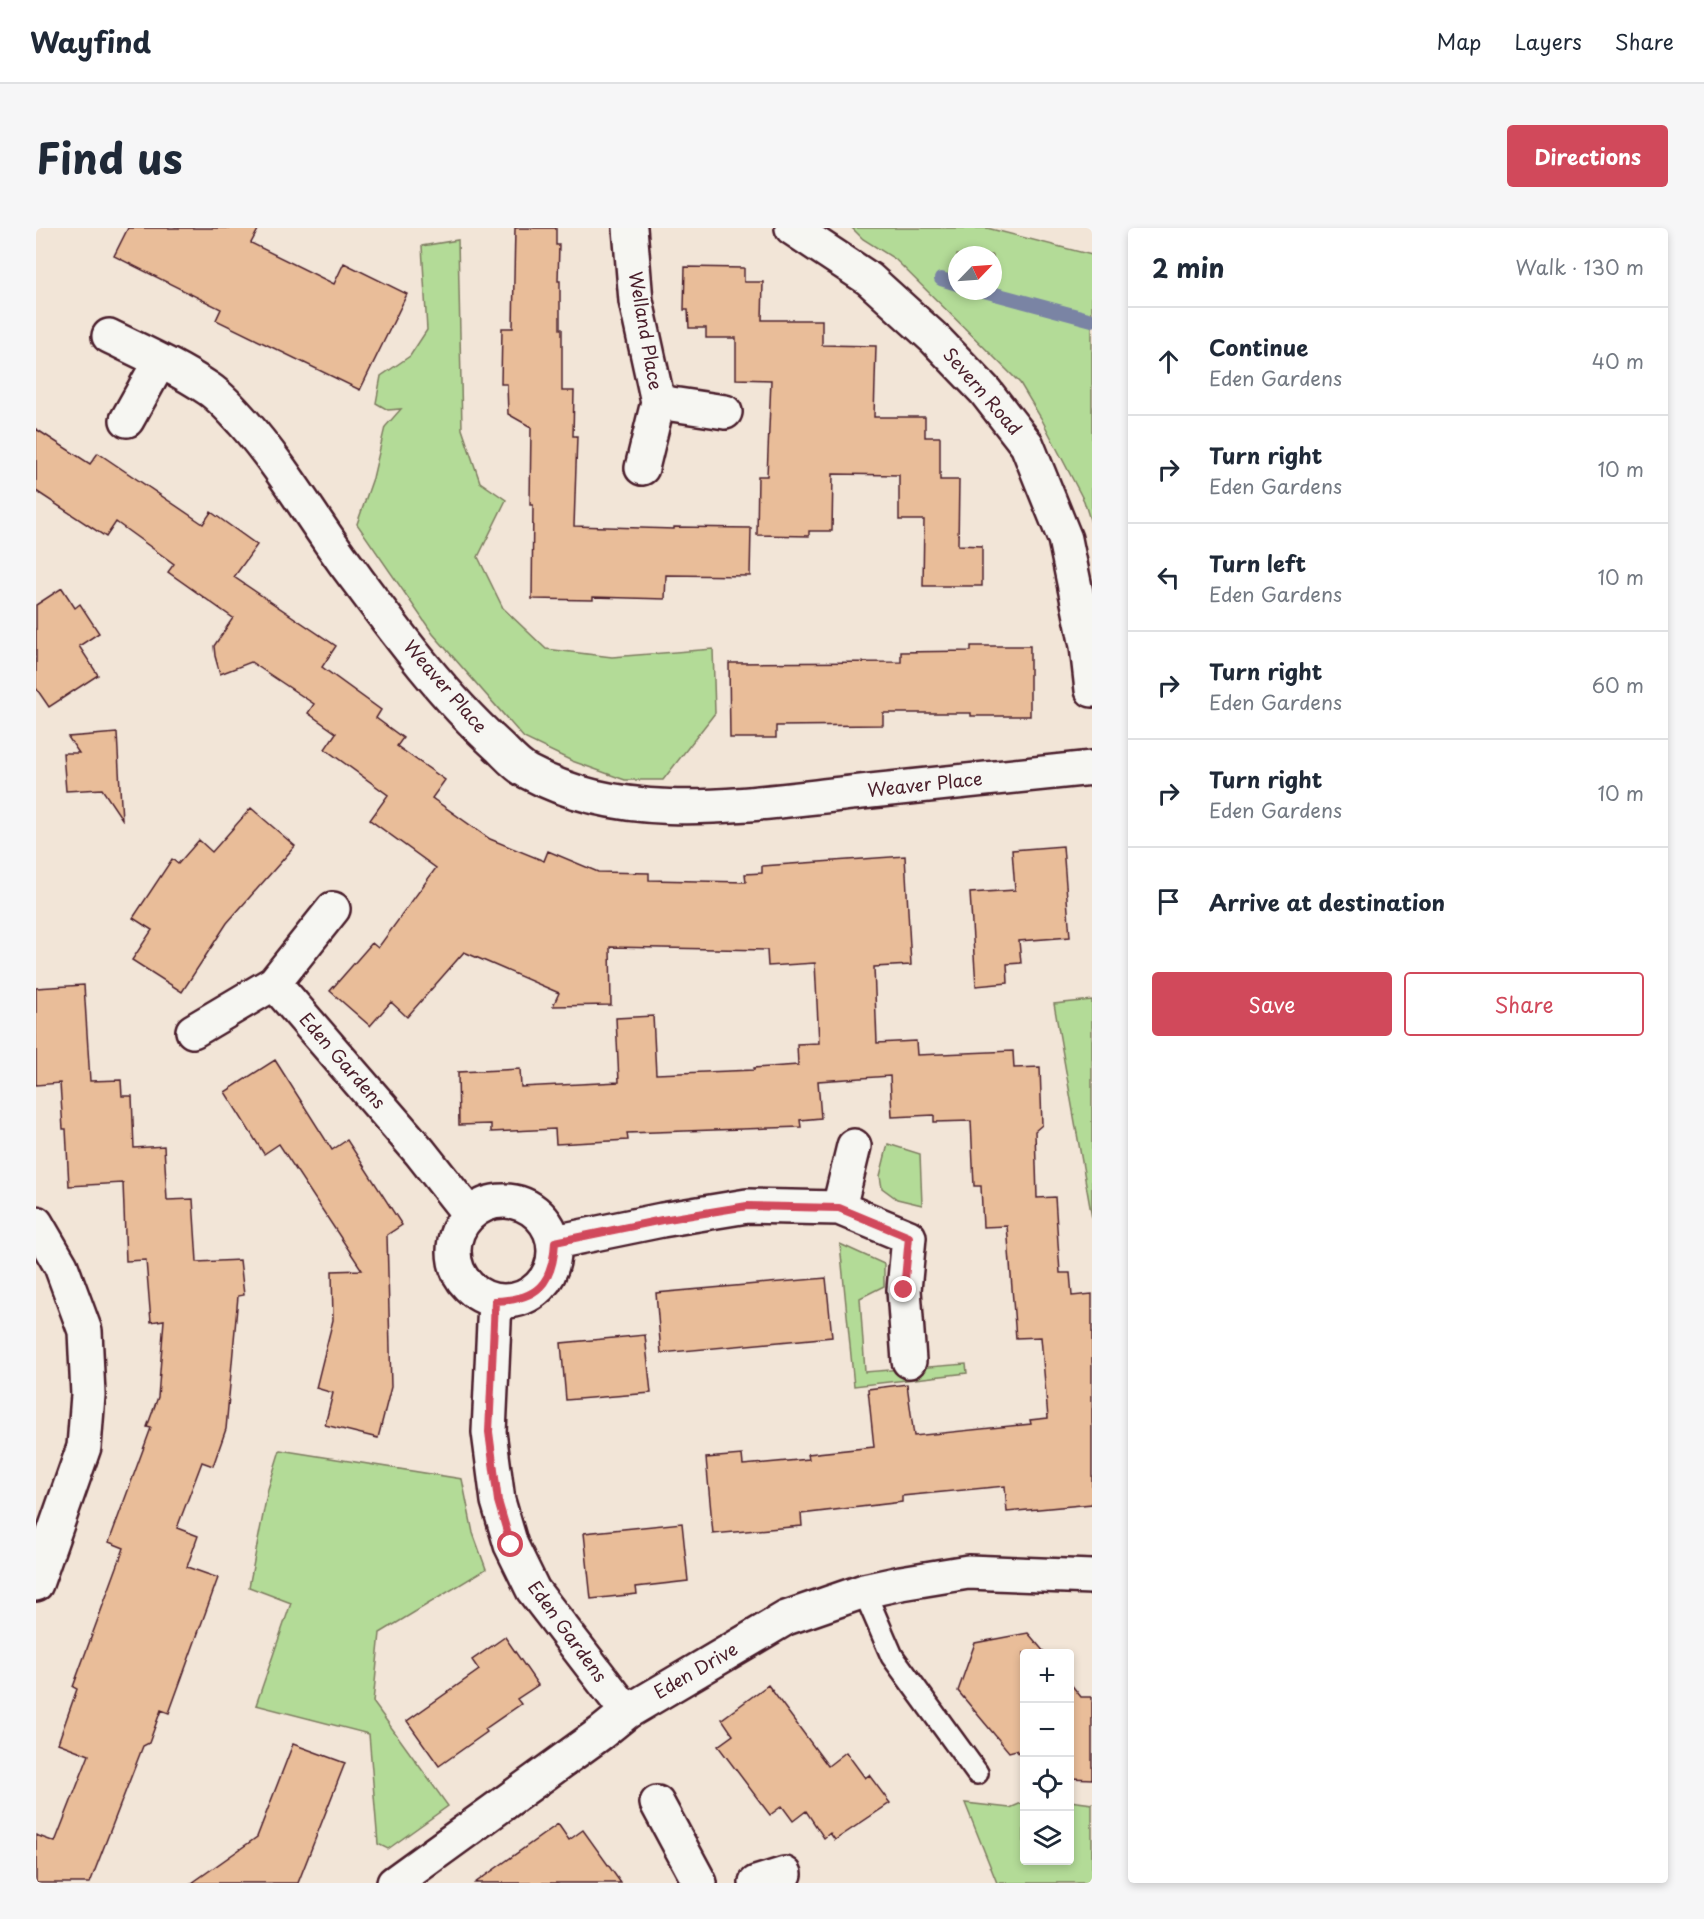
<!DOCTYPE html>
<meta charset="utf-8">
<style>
body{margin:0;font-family:"Playpen Sans",sans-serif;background:#f6f6f7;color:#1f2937}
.controls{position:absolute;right:18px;bottom:18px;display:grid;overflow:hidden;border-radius:6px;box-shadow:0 3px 9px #0003}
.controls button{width:54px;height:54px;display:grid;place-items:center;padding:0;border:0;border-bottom:2px solid #e0e1e3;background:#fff;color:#1f2937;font:30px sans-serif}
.compass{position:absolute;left:912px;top:18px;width:54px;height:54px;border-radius:50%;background:#fff;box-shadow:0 3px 9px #0003;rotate:65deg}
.stop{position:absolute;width:18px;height:18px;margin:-14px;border:4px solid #d1495b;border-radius:50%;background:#fff}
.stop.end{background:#d1495b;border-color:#fff;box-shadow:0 2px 6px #0008}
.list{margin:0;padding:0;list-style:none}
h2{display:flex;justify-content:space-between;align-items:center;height:78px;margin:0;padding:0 24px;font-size:26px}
h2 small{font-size:20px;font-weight:400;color:#747a83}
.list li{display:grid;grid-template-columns:39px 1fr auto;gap:18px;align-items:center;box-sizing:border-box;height:108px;padding:0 24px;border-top:2px solid #e0e1e3}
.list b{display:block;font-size:22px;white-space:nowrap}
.list p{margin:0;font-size:20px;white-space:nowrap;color:#747a83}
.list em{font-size:20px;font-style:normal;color:#747a83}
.actions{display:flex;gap:12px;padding:18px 24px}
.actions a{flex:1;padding:14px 0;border:2px solid #d1495b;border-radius:6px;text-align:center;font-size:21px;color:#d1495b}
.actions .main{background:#d1495b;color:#fff}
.icon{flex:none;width:33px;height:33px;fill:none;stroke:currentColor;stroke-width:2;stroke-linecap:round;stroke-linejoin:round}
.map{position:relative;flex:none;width:1056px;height:1655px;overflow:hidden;border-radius:6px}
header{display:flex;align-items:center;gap:36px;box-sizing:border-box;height:84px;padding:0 30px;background:#fff;border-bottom:2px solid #e0e1e3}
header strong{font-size:28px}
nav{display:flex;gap:33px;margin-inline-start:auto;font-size:21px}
.intro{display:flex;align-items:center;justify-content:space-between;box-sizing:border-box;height:144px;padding:0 36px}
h1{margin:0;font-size:42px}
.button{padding:15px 27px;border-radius:6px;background:#d1495b;color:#fff;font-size:21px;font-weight:700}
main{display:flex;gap:36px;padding:0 36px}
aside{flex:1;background:#fff;border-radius:6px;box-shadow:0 3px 9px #0003}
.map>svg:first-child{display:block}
.green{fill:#b3db97;stroke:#7e7d61;stroke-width:1.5;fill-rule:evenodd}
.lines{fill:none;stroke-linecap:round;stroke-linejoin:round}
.stream{stroke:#7a84a4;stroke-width:14}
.building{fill:#e9bd99;stroke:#4a1f2b;stroke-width:1.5}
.service-casing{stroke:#4a1f2b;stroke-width:26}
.minor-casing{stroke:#4a1f2b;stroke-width:38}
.service{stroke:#f6f6f2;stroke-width:21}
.minor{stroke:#f6f6f2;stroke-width:33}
.route{stroke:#d1495b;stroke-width:8}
.labels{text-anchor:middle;stroke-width:4.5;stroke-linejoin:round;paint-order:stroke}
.street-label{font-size:18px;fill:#4a1f2b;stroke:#f6f6f2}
</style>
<header>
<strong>Wayfind</strong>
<nav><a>Map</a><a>Layers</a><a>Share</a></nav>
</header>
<div class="intro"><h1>Find us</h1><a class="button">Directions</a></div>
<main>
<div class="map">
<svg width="1056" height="1655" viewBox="0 0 1056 1655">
<rect width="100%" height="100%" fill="#f2e5d7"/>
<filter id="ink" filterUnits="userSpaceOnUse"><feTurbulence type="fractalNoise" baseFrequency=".0167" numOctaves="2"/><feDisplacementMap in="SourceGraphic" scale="12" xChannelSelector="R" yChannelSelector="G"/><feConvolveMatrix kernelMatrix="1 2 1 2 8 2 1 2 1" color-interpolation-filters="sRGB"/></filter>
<g filter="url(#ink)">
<path class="green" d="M816,0H951L1056,27V298L1048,273L1005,190L984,155L859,31L827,11ZM921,27H957V63H921Z
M422,12L426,201L444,254L470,272L442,329L467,380L510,421L576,429L677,421L679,485L627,552H589L536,533L488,510L397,406L321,296L337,250L349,199L365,181L352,182L340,175L345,148L374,128L391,102L386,18Z
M1056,772V990L1018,776Z
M852,916L884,926L886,977L861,971L846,960L844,948Z
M804,1016L848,1036V1058L824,1070L829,1144L930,1136L931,1145L818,1158Z
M244,1222L426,1251L437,1305L450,1341L344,1405L337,1474L412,1578L352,1621L342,1616L333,1506L220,1477L255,1375L213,1359L232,1261Z
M1034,1573L1056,1576V1655H961L929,1575L974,1580L988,1574V1632H1034Z"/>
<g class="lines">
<path class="stream" d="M905,51L921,56
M948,63L1056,92"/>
</g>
<path class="building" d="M92,0H223L215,15L298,56L308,35L371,66L324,162L180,92L185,81L78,28Z
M479,0H520V17H523L522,53H524V101H526V163H538L537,208H541L538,298L638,301V299L715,300L714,348L630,347L629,371L557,369V372L496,371L497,277H494L495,199L472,186L471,156H465L466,100H477Z
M649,39L708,40V54H727L726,92H786V117L840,118L838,189H889V209H904V252H923L922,317L946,318V358H887L888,292H863V247L797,246L796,303H773V308L721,307L722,248H731L735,152L700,151V110H670V100H653L652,82H648Z
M0,201L54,236L62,225L167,296L175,284L221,317L198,349L300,418L286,439L345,482L340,490L367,510L361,518L409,552L396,570L454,611L508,633L512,623L562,644L613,645V652L710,654L709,646L726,645V638L869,628L875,737L838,739L841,815L880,813L881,827L977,823L978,840L1004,839L1006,897L999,903L1001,970L1019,969L1024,1045H1034L1036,1068L1056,1066V1276L971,1284L969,1258L866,1268V1274L765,1286L766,1298L677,1306L670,1230L706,1227L707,1237L773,1231L772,1226L838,1219L832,1161L871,1156L878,1208L995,1196L994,1192L1012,1190L1005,1109L980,1110L971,998L947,999L945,958H938L935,893L898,894V887L856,889L854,848L782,853L785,890L764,892L765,899L591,905L592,912L520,916L519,901L455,904V896L423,897L422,844L484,841L485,859L583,854L580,790L617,788L620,846L718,842V840L762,837L761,816L783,815L779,735L732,738L731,722L574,719L575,777L517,778L523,765L428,724L371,789L355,774L334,798L294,763L336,715L342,720L400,640L334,592L352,567L289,521L300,505L272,485L278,476L215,434L184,446L179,428L178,418L197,390L132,344L138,336L80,294L70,309L0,263Z
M26,360L39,380L44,376L63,405L43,418L62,447L13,479L0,460V377Z
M935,418H994V488H935V485H847V497L740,498V510H694L693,435L865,434V424L935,423Z
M81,505L84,560L86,591L66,561L30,563L27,525H43L32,509Z
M215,580L259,618L191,695L146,764L96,732L116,702L97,690L136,631L142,636L163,612L176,624Z
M1027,618L1034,709L983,713L985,735L971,736L972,755L940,758L934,665L979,662L976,622Z
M48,757L54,853L85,852L86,868H96L98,920L128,918L131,972L157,971L161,1034L204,1032L208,1067L202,1068L190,1201L177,1238L166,1234L141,1300L162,1308L151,1339L182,1350L133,1485L125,1482L113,1515L107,1518L54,1655H0V1607L19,1614L53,1527L22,1515L41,1461L37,1459L88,1320L73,1314L115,1200L111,1199L122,1169L128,1092L115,1094L110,1032L90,1033L87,955L33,958L30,901H27L24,855L0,857V760Z
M239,832L296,922L311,912L366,997L351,1007L355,1159L342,1210L289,1197L297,1165L280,1160L297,1092L296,1043L326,1042L243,916L228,926L189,864Z
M790,1050L796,1109L625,1125L620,1065Z
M609,1107L615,1165L530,1172L525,1115Z
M646,1295L652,1353L600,1359L601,1366L555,1371L548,1305Z
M992,1405L1009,1425H988V1532L980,1522L973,1524L922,1463L939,1415Z
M469,1409L502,1457L481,1471L485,1476L449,1501L451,1504L403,1538L371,1493L443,1442L436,1432Z
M1034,1455L1045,1469H1056V1551L1034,1550Z
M732,1457L792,1538L810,1524L829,1550L833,1547L854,1575L799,1612L794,1605L788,1610L770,1583L757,1593L746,1578L734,1587L682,1518L697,1507L686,1491Z
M257,1516L309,1535L262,1655H156L221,1609Z
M522,1596L533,1612L547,1602L585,1655H439Z"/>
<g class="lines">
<defs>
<path id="service" d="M828,1363L856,1428L941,1545"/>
<path id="minor" d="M594,0L600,73L622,174L606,240
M756,0L833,51L899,111L949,163L991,217L1029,311L1051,418L1056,462
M73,108C106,124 142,140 173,161C186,170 196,182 207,194C245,237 274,287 308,334C355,397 402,463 460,516C470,525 480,538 492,544C594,599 715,575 825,564C902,556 979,548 1056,540
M622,174L689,184
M91,192L124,133
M238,755L297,681
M157,803L238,755L384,924L433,986
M418 1023a50 50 0 1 1 100 0a50 50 0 1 1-100 0Z
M803,980L873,1009L868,1062L873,1133
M0,995L25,1038L49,1103L52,1167L48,1219L0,1356
M519,1014L626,992L711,978L803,980L818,918
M459,1073L453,1204L462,1273L475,1317L497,1362L591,1484
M621,1575L664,1655
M358,1655L565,1505L591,1484L750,1390L828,1363L865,1355L932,1344L1056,1349
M720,1655L749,1646"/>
</defs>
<use href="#service" class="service-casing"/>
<use href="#minor" class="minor-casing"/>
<use href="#service" class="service"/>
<use href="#minor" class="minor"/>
</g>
</g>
<g class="lines" filter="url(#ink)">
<path class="route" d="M475,1317L462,1273L453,1204L459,1073C501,1072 517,1056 519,1014L626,992L711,978L803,980L873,1009L868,1062"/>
</g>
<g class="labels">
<g class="street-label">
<text transform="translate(609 103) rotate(80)" y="6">Welland Place</text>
<text transform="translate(946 164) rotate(49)" y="6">Severn Road</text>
<text transform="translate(409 459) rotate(49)" y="6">Weaver Place</text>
<text transform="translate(889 557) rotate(-6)" y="6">Weaver Place</text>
<text transform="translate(306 833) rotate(49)" y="6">Eden Gardens</text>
<text transform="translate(531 1404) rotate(54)" y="6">Eden Gardens</text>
<text transform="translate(660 1443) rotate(-30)" y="6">Eden Drive</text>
</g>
</g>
</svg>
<div class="controls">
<button>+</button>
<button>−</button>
<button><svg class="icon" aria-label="locate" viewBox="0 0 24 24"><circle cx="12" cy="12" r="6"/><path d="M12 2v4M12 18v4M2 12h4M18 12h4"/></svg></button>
<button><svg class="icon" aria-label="layers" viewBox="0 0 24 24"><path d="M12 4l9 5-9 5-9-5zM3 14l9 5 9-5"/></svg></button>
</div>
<svg class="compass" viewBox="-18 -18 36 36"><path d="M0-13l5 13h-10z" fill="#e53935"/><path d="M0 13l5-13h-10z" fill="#747a83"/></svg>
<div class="stop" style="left:475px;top:1317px"></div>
<div class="stop end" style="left:868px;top:1062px"></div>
</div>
<aside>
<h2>2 min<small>Walk · 130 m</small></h2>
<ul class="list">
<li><svg class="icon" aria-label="ahead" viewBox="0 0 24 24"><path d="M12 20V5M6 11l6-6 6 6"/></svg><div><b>Continue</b><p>Eden Gardens</p></div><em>40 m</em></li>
<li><svg class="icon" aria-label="right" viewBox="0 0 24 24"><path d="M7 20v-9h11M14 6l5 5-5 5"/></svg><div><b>Turn right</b><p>Eden Gardens</p></div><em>10 m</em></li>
<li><svg class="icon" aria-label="left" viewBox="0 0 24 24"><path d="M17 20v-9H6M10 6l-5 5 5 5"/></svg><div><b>Turn left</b><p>Eden Gardens</p></div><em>10 m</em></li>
<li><svg class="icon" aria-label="right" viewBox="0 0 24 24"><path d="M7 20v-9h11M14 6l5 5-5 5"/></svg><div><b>Turn right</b><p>Eden Gardens</p></div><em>60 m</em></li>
<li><svg class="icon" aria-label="right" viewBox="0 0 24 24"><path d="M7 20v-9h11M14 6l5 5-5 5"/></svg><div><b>Turn right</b><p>Eden Gardens</p></div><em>10 m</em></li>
<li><svg class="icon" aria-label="arrive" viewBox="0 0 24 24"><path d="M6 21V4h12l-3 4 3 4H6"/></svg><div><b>Arrive at destination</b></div></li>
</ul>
<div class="actions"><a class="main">Save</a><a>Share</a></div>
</aside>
</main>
